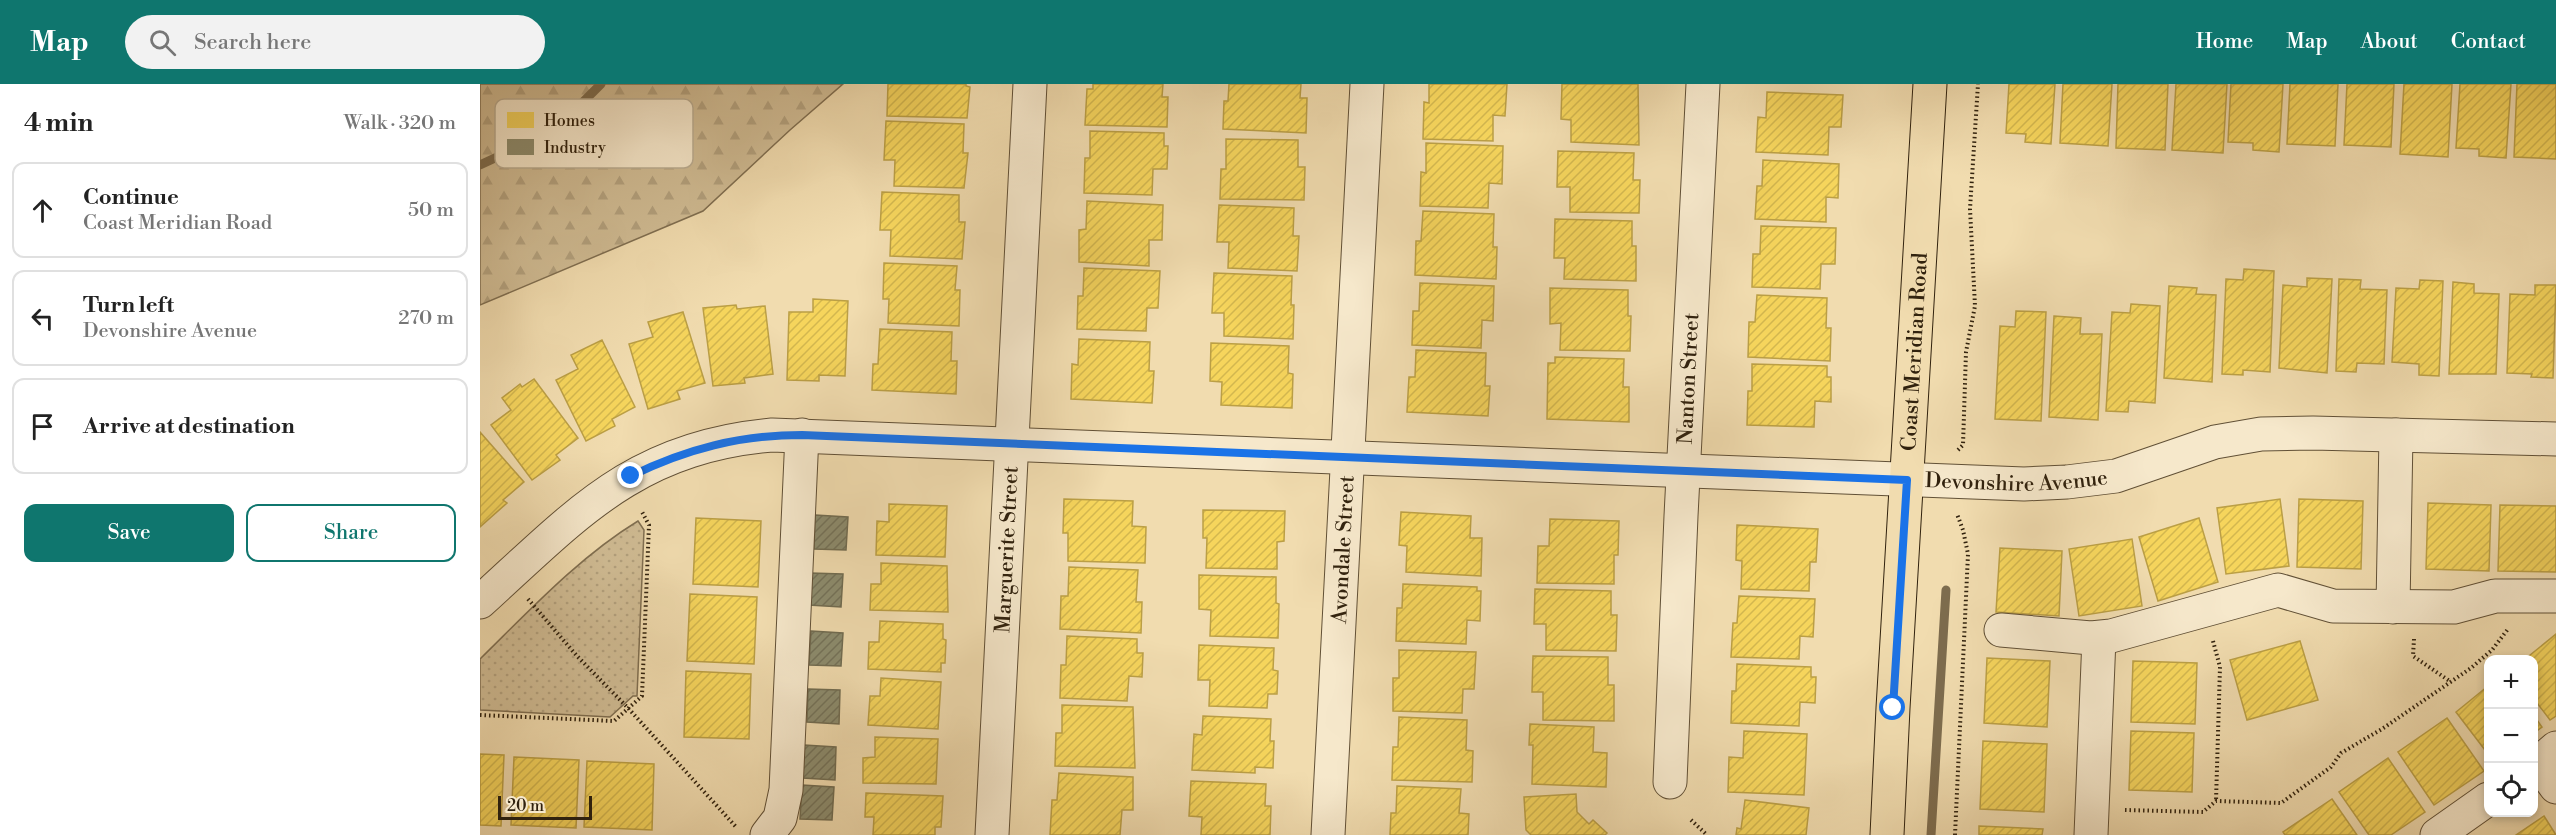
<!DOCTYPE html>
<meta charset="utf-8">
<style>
body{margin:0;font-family:"Libre Bodoni",serif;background:#f2f2f2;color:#222}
.controls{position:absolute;right:18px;bottom:18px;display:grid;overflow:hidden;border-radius:12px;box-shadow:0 3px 9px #0003}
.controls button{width:54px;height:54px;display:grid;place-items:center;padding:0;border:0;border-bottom:2px solid #e0e0e0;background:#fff;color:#222;font:30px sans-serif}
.scale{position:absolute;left:18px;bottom:15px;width:94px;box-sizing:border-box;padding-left:6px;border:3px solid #31220e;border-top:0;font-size:16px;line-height:21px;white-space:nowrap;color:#31220e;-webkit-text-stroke:4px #f6e8cb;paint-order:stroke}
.stop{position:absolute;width:18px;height:18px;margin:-14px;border:4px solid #1a73e8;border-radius:50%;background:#fff}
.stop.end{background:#1a73e8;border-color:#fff;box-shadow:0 2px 6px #0008}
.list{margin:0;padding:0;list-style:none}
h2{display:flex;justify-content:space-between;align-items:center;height:78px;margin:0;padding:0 24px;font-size:26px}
h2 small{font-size:20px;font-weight:400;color:#767676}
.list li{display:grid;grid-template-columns:39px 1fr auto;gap:18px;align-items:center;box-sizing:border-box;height:96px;margin:0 12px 12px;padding:0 12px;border:2px solid #e0e0e0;border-radius:12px}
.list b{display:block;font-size:22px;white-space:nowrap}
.list p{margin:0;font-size:20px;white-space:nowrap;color:#767676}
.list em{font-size:20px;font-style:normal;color:#767676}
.actions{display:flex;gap:12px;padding:18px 24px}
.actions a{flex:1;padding:14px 0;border:2px solid #0f766e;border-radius:12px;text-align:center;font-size:21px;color:#0f766e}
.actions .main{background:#0f766e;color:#fff}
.icon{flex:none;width:33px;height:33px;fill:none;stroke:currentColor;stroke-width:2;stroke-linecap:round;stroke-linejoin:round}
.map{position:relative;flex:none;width:2076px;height:751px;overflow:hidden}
header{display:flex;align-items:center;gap:36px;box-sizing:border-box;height:84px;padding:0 30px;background:#0f766e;color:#fff}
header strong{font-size:28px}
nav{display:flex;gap:33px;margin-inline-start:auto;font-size:21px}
.search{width:420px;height:54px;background:#f2f2f2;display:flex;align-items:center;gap:15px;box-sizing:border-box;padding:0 21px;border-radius:33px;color:#767676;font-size:22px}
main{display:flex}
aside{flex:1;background:#fff}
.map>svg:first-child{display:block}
.grass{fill:url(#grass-dots);stroke:#806f51;stroke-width:1.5}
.forest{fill:url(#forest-firs);stroke:#806f51;stroke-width:1.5}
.homes{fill:url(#homes-hatch);stroke:#bb9f45;stroke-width:1.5}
.industry{fill:url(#industry-hatch);stroke:#716c51;stroke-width:1.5}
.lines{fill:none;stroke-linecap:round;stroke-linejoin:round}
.stream{stroke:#7d6c4e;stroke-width:9}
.minor-casing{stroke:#615036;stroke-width:35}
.major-casing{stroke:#31220e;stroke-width:35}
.path{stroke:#31220e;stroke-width:4;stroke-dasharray:1.5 3;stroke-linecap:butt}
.minor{stroke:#f6e8cb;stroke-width:33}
.major{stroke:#f1dcaf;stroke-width:33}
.route{stroke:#1a73e8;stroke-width:8}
.labels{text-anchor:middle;stroke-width:6;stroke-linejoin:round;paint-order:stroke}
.street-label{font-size:21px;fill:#31220e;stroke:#f6e8cb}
.key{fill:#f6e8cb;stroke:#bbad92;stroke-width:1.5}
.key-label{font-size:16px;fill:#31220e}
</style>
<header>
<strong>Map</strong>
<div class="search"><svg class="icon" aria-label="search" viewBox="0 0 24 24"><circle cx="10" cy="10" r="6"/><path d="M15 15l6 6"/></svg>Search here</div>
<nav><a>Home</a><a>Map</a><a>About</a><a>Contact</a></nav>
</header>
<main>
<aside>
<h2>4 min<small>Walk · 320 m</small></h2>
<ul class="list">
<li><svg class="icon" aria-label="ahead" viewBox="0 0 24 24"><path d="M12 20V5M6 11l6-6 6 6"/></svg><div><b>Continue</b><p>Coast Meridian Road</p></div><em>50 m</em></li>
<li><svg class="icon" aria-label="left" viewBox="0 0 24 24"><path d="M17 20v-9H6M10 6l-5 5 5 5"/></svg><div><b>Turn left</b><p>Devonshire Avenue</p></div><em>270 m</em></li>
<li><svg class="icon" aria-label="arrive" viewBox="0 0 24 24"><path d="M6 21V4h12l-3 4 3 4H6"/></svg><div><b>Arrive at destination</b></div></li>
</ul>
<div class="actions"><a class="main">Save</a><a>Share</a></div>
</aside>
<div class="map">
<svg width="2076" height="751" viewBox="0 0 2076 751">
<defs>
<pattern id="grass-dots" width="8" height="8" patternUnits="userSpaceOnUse" patternTransform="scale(1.5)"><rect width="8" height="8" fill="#d0bc94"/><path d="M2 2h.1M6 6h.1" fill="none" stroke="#b3a17e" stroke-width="1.8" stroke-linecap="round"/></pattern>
<pattern id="forest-firs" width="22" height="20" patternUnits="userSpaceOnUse" patternTransform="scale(1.5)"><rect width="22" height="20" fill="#d0bc94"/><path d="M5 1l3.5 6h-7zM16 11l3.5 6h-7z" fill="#b3a17e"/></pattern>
<pattern id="homes-hatch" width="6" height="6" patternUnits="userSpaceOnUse" patternTransform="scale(1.5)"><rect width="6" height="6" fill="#f6d55c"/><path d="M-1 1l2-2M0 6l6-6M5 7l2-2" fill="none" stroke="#d3b74f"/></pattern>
<pattern id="industry-hatch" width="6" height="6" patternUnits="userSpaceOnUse" patternTransform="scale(1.5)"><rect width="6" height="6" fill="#8c8c6e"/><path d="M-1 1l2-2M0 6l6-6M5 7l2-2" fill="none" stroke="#737259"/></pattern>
</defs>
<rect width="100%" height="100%" fill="#f1dcaf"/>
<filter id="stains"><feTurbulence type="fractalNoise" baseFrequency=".00333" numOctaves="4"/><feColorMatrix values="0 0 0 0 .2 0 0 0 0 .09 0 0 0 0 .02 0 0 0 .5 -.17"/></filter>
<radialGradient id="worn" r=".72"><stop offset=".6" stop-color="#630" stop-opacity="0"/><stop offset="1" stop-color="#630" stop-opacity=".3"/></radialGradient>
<path class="grass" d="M158,437L164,446L157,612H153L130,633L0,626V575C49,527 99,473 158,437Z"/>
<path class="forest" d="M0,0H363L310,46L223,127L0,221Z"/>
<path class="homes" d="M408,0H486V2L490,3L487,34L407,32Z
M613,0H683L682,13H688L687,43L605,41L607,5H613Z
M749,0H821L820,14H827L826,49L743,45L744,17H748Z
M949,0H1027L1025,32L1013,31V57L943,55L944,18L949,19Z
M1082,0H1158L1159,61L1091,58V36L1081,35Z
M1529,0H1575L1571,60L1545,58L1546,50L1526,49Z
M1583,0H1632L1628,62L1580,59Z
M1638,0H1688L1685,66L1636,64Z
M1696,0H1747L1743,69L1692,66Z
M1751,0H1803L1799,68L1773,66V59L1748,58Z
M1810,0H1858L1855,62L1807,60Z
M1867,0H1914L1911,63L1864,61Z
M1924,0H1972L1968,73L1920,70Z
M1980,0H2031L2026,74L1999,72V65L1976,64Z
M2037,0H2076V75L2034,73Z
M1287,8L1363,11L1361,43H1349L1348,71L1276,68L1278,33L1286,34Z
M406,37L484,40L483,69H488L484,104L414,102L415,76H404Z
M610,47L684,49V62H688L687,85H673L672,111L604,109L605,74H610Z
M746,55L818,56V83H825L824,116L740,115L741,85H746Z
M946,59L1023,62L1022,100L1009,99L1008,124L940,122L941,88L946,89Z
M1078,67L1154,69L1153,96H1160L1159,129L1090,128V103H1077Z
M1283,76L1359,80L1358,114L1346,113V138L1275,135L1277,102H1282Z
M402,108L479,111V138H485L482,175L410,172L411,146H400Z
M607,117L683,121L682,156H669V182L599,178V146L606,145Z
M739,121L814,124L813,152H819L817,187L748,184L749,158H737Z
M943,127L1014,130L1013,163H1017L1016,195L935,191L936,157H941Z
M1075,135L1152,137V162H1156V197L1084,195L1085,174H1074Z
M1281,142L1356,144L1355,180H1341L1340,205L1272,203L1273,170H1280Z
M404,179L477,182L475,206H480L479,242L408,239L409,215H403Z
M604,184L680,187L678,224H667L666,247L597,245L598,212H603Z
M1764,185L1794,187L1790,288L1763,286V291L1742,290L1746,195L1763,196Z
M734,189L812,192L811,221H814L813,255L744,252V229H732Z
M1827,194L1852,195L1847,289L1799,284L1803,201L1827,203Z
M1859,195L1881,196L1880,205L1907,206L1904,280L1877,279L1876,288L1856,287Z
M1940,196L1963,197L1959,292L1939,291V280L1912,278L1916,204L1939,205Z
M1973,198L1994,200V209L2019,210L2016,290H1969Z
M940,199L1014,202L1013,237L1002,236L1001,264L932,261L933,227H939Z
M2055,201H2076L2073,294L2051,293L2052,290L2027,289L2030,210L2055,211Z
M1689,202L1717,204L1716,210L1736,211L1732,298L1684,294Z
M1070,204L1148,206V232H1151L1150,267L1080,266L1081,239L1070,240Z
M1277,211L1347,214L1346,244H1351L1350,277L1268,273L1269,238H1275Z
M333,215L368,217L365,292L339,291V297L307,296L309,228H333Z
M1651,220L1680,222L1675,319L1649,317L1648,328L1626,327L1632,228L1650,229Z
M256,221L257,225L285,222L293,290L264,294L265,299L233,302L223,224Z
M1536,227L1566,228L1561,337L1515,335L1520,242L1535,243Z
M203,228L225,299L197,307L200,315L168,325L149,260L173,253L168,238Z
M1574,232L1601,234L1600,250H1622L1618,336L1569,333Z
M400,245L472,248L471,277H477L476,310L392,306L393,280H398Z
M599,255L670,258L669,287H674L672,319L591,315L592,280L598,281Z
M122,256L155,323L132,335L135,342L106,357L76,296L98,285L91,271Z
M731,259L809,262L808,289L813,290L812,324L741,321L742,298L730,297Z
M936,266L1006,269L1005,302H1010L1008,332L927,328L929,293H935Z
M1075,273L1144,275L1143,303H1149V338L1067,335L1068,279H1075Z
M1272,280L1347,282V293H1351V318L1335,317L1334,343L1267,341L1268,307H1272Z
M54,295L98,354L76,371L80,376L52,396L11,341L31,326L22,314L40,300L42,303Z
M0,348L44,398L23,416L27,419L0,443Z
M584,415L653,417L652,442L666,443L665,479L588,477V449H583Z
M1800,415L1809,482L1746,490L1737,424Z
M1819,415L1883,417L1881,485L1817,483Z
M1948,419L2011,421L2009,487L1946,485Z
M409,420L467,422L465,473L396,471L397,437L409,438Z
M2020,421L2076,422V488L2018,487Z
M723,426L805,427L804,457L797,458V485L726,484L727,454H723Z
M921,428L991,432L990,454H1002L1001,492L926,488L927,462L919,461Z
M216,434L281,437L278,503L213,500Z
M1719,434L1738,498L1678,517L1659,453Z
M1070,435L1139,437L1138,471H1134V500L1057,499L1058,462H1069Z
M1257,441L1338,445L1336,478H1330L1329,507L1261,505L1262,477L1256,476Z
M1652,455L1662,522L1599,532L1589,465Z
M1520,464L1582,467L1579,532L1516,528Z
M401,479L467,482L468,528L390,526L391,500H401Z
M589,483L658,486L656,518H662L661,549L580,545L581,512H588Z
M719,491L796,493V519L799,520L798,554L730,552L731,526L719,525Z
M923,500L997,503V507H1001L1000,537L987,536L986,560L916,557L917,524H922Z
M1055,505L1131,507V531H1137L1136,567L1066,566V540H1054Z
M210,510L277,513L274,580L207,577Z
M1259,512L1335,515L1333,553L1320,552L1319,575L1251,573L1253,539H1257Z
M400,537L463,540V555L466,556L465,579H461V588L388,585L389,558H399Z
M2076,550V632L2070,636L2054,615V576H2044Z
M587,552L657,555V569H663L662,593L649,592L647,617L580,614L581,581H586Z
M1820,557L1838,616L1767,636L1750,576Z
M719,561L794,564L793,586L798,587L797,610H788L787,624L729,622L730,596H718Z
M919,566L996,568L994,605H983L982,629L913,627V594H919Z
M1053,572L1128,573V601H1134V637L1063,636V608H1052Z
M1507,574L1570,577L1567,643L1504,639Z
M1653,577L1717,579L1715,640L1651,638Z
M1257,580L1331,583V593H1336L1335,619L1320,618L1319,642L1251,639L1252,607H1256Z
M206,587L271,590L269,655L204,653Z
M401,594L461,598L458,645L388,641L390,612H400Z
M2008,602V670L1976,628Z
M582,621L653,623L655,684L575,682L576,649H582Z
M723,632L791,635L790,657H794L793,684L775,683V689L712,686L714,650L722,651Z
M2054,632L2062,643L2054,649Z
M919,633L987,636L986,666L993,667L992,698L912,696L913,663H918Z
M1967,634L2004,687L1954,721L1918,668Z
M1050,640L1114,643L1113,668L1127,669L1126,703L1052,700L1053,661H1049Z
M1264,647L1327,650L1324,711L1248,708L1249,673L1263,674Z
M1651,647L1714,649L1712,708L1649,706Z
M395,653L458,655L456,700L383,699V674L395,673Z
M1503,657L1567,660L1564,728L1500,725Z
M0,670L24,671L21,742L0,741Z
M34,673L99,676L96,744L31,741Z
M1908,674L1945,728L1911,751H1889L1859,708Z
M107,677L174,680L172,746L104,743Z
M579,689L653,693V726H642L640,751H570L572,716H577Z
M711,697L786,700L785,722H791L790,751H721L722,733L709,732Z
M917,702L981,705L979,729L989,730L988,751H910L911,729H916Z
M386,709L463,712L461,743H455V751H393L394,733H385Z
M1096,710L1097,728L1109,740L1113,736L1127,749L1125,751H1051L1046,746L1044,713Z
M1852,715L1877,751H1805L1803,748Z
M1265,716L1329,724L1326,751H1256L1257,744L1261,745Z
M2064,732L2076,751H2036Z
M1499,742L1563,745L1562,751H1499Z"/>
<path class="industry" d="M335,431L368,433L366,466L334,465Z
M330,489L363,490L361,523L329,521Z
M331,547L363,549L361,582L329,581Z
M328,605L360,606L359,640L327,638Z
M324,661L356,663L355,696L323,694Z
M322,701L354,703L352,736L320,735Z"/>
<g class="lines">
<path class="stream" d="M0,81L75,46L121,0
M1451,751L1466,506"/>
<defs>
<g id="minor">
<path id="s1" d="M0,518C96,431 154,363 292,351L1544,400L1587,398L1636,392L1735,358L1781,350L1833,349L2076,355"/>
<path d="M1913,523L1916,351"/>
<path d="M1521,546L1611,554L1631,552L1798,506L1853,522L1974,523L2015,512H2076"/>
<path d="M2058,679L2076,703"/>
<path d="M2054,683L2076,664"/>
<path id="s2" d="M1190,698L1201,432L1223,0"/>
<path d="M287,751L300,734L306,706L322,351"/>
<path id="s3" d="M512,751L550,0"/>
<path id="s4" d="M848,751L887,0"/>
<path d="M1611,751L1619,554"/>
<path d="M1957,751L2008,715"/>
</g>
<g id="major">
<path id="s5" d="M1407,751L1413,624L1450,0"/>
</g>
</defs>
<use href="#minor" class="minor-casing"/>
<use href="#major" class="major-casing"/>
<path class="path" d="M1478,366L1483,361L1486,268L1495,222L1490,125L1498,0
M48,515L97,572L148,624L257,744
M1934,555L1933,572L1971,598
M1733,557L1740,583L1736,717
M0,631L134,637L162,612L169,441L161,426
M1645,726L1723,728L1736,717L1801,719L1851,683L1861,669L1902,645L1991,584L2012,566L2028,545
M1211,736L1227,751
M1475,751L1488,470L1483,446L1477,430"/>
<use href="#minor" class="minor"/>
<use href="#major" class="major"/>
</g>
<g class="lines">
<path class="route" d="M151,392C206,365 260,351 322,351L1427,396L1413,624"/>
</g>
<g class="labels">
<g class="street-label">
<text dy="7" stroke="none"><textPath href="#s5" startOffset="484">Coast Meridian Road</textPath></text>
<text dy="7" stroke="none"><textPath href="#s2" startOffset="404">Nanton Street</textPath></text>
<text dy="7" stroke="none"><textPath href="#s1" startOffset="1590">Devonshire Avenue</textPath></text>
<text dy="7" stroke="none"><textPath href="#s3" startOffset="286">Marguerite Street</textPath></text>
<text dy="7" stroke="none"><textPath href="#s4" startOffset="286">Avondale Street</textPath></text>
</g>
</g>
<rect x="15" y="15" width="198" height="69" rx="9" class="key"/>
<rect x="27" y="28" width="27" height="16" fill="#f6d55c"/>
<rect x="27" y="55" width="27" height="16" fill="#8c8c6e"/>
<g class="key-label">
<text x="64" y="42">Homes</text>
<text x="64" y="69">Industry</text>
</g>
<rect width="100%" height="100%" filter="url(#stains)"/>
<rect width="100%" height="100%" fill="url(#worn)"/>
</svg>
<div class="controls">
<button>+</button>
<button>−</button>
<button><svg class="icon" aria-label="locate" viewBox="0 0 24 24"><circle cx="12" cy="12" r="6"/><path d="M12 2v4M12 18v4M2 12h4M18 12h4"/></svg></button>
</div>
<div class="scale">20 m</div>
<div class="stop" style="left:1413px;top:624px"></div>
<div class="stop end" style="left:151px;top:392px"></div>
</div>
</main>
